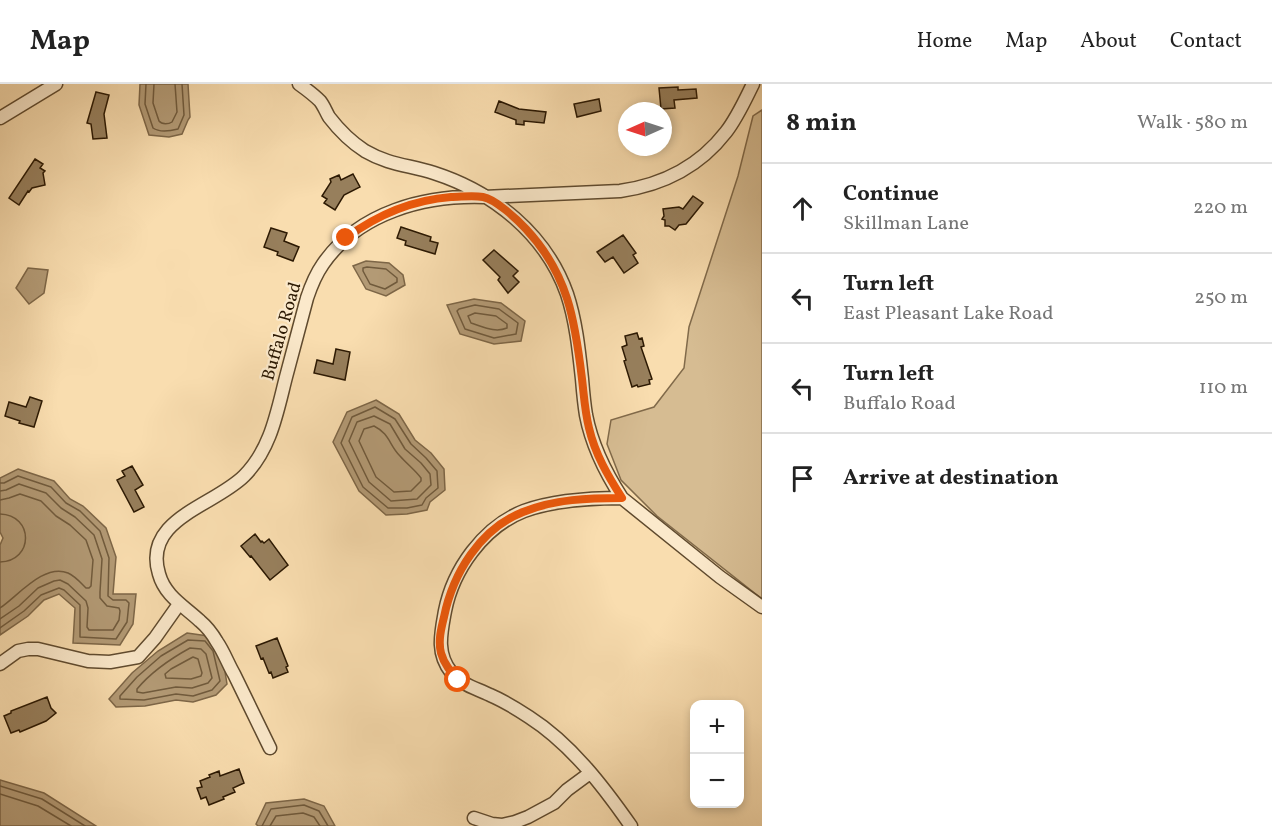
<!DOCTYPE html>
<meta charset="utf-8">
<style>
body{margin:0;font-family:Vollkorn,serif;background:#f2f2f2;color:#222}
.controls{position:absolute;right:18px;bottom:18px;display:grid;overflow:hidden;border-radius:12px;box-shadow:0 3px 9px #0003}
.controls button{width:54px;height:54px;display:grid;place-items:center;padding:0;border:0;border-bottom:2px solid #e0e0e0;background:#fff;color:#222;font:30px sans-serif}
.compass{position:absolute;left:618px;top:18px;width:54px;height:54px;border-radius:50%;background:#fff;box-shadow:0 3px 9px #0003;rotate:267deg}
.stop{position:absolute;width:18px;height:18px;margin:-14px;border:4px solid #ea580c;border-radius:50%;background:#fff}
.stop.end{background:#ea580c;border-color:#fff;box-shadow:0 2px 6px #0008}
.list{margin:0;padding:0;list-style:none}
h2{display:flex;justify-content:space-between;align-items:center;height:78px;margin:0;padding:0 24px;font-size:26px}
h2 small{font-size:20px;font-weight:400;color:#767676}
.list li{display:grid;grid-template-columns:39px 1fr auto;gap:18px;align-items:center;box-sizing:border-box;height:90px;padding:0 24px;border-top:2px solid #e0e0e0}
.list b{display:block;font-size:22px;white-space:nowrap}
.list p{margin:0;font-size:20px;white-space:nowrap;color:#767676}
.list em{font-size:20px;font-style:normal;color:#767676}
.icon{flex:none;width:33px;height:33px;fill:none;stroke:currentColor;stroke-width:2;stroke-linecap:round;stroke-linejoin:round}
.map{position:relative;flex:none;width:762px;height:742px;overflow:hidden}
header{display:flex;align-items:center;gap:36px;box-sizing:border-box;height:84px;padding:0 30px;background:#fff;border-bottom:2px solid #e0e0e0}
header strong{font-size:28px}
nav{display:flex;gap:33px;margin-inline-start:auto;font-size:21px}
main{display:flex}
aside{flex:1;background:#fff}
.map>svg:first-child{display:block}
.green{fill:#d6bc92;stroke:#816a4a;stroke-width:1.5}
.water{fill:#b39a75;stroke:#7d6647;stroke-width:1.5}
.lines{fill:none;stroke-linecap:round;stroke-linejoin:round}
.shore{stroke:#705a3c;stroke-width:1.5}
.building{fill:#977f5c;stroke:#2c1903;stroke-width:1.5}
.minor-casing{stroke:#5f4a2e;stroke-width:15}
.minor{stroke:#fbe9cb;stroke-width:12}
.route{stroke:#ea580c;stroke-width:8}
.labels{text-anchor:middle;stroke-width:4.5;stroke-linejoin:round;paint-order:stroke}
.street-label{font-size:18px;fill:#2c1903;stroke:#fbe9cb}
</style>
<header>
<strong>Map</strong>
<nav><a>Home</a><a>Map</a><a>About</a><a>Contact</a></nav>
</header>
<main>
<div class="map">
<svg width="762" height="742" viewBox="0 0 762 742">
<rect width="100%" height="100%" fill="#f9ddaf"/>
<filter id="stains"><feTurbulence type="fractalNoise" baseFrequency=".00333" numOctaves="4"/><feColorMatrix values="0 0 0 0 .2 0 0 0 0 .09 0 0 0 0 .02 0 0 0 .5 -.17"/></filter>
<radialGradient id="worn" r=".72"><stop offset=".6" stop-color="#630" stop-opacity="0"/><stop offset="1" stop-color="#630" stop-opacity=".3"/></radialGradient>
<path class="green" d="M762,26V515L657,432L621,396L607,360L611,336L654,323L684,284L689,243L738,92L753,32Z"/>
<path class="water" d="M140,0H188L190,33L188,36L182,50L169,53L149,51L139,21Z
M366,177L389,179L403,191L405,201L386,212L366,205L353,182Z
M28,184L48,186L44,209L29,220L16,204Z
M474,215L501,219L525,237L521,257L494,260L460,250L447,221Z
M376,316L399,330L415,356L431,369L444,385L445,406L430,418L427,426L407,430L386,431L359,407L333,358L347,328Z
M18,385L54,397L70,415L83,422L106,444L116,473L113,510H136L133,540L120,561L73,559L75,524L59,510L44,516L28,532L0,551V461L3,454L0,448V394Z
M187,549L208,552L218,564L225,588L227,600L216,611L193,618L176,616L145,622L116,623L109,615L132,589L158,567Z
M0,696L44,709L96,742H0Z
M304,715L324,722L335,742H258L256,740L266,719Z"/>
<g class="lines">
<path class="shore" d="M146,0L145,20L153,44C160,49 170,47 178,45L184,31L182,0
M154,0L153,19L159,37C162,41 169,40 172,38L177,28L175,0
M367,183L386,185L397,194V198L385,205L370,200L363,187V184Z
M475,221L499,225L518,239L516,250L494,254L465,245L457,227L459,225Z
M475,229L496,232L507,240V244C495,249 484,243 471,239L468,232Z
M375,323L395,335L411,360L426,374L437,387L438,404L426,414L422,421L407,424H388L363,403L341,359L352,333Z
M374,332L390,340L405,365L421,379L430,390L431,401L417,415L391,417L369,398L349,357L357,338Z
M374,342C390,350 389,361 400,372C407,380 415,386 421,394V397L411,407L394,408L376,393L359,357L364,345Z
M0,399H4L18,392L51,403L66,419L80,427L100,447L109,474L108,512L113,516H126L129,519L127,538L116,555L80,553V521L64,506L59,504L41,511L24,527L0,544
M0,407L6,406L19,400L46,409L61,424L75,433L94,451L102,475L100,508V514L107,522L119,524L120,527L119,536L113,546H89L87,543L88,524L86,517L68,500L60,496L54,497L38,504L19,522L0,535
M0,416L9,414L20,410L41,417L56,432L70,441L86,456L93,476L91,502L89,504H86C81,499 75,492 68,489C44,479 18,512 0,524
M0,430C34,431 34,477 0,478
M188,556L205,557L213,567L220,597L212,606L193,612L176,610L144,616L120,615V612L137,593L161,572Z
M190,564L201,565L206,570L212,594L208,599L192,604L176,603L143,609L137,608V605C152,587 170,575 190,564Z
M193,573L198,575L202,589L201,592L191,595L166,594L165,590L171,585Z
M0,702L42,715L85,742
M0,710L38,722L71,742
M262,742L271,725L304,721L319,727L328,742
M270,742L276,732L303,729L314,733L320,742"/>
</g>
<path class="building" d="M678,3V6L696,5L697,14L674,16L675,24L661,25L659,4Z
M96,8L109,11L104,30L107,54L93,55L91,40L87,39Z
M599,15L601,27L577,33L574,20Z
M499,17L519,25L546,28L544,39L524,37V41L516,40V36L495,28Z
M35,75L43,80L40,84L45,87L43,89L45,101L32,104L29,108L28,107L19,121L9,114Z
M353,90L360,103L344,111L335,126L324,119L327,115L322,112L331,98L330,95L339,91L341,96Z
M693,112L703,119L686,140L679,141L675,146L669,142H665V136L662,135L664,132L663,125L679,123L683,125Z
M401,143L431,153L430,157L438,159L435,170L405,161L406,157L397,154Z
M271,144L287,149L284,157L299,163L293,177L277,171L278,168L264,163Z
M623,151L636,169L633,171L638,179L624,189L613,173L605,178L597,168Z
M494,166L518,187L513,192L519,198L508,209L498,196L500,193L483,176Z
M637,249L639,255L642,254L644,262L641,263L652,295L649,296L650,300L638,303L637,301L632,303L624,277L626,276L622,263L627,261L625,252Z
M336,265L350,268L345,296L314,289L317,276L333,280Z
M30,313L42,317L34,343L19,339L20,337L5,332L9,318L26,323Z
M132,382L143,401L135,406L144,423L134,428L117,396L125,392L122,387Z
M255,450L261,458L262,457L264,459L269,455L288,481L270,496L251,472L250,473L241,462Z
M277,554L288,582L286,583L288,588L273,594L271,588L269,589L263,574L261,575L256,562Z
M47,613L51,624L56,629L46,637L20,648L19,646L11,649L4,632L11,629V627Z
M239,685L244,699L233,704L235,708L223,713L224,715L209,721L206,713L201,715L197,704L202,703L200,697L210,693L209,691L219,687L220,692Z"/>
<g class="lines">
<defs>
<path id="minor" d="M299,0C306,5 314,11 320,17C324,22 326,28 329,33C339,46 351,58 365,67C389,81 409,81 434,89C493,108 546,150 567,210C576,237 579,267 582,295C583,307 584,319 586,331C592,362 605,388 622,414L720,493L762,523
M0,34L56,0
M622,414C590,414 554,416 524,427C483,443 453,486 445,527C441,549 436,569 451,588C461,601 476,604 490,611C504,617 517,625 529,633C571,660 603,702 631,742
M0,580L18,567L28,565H38L88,577L110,578L138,573L155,554L179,520
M270,664C258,639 246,615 234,590C228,580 224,568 217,558C213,551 206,542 200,537C184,522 165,512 159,490C142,435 214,422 244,392C271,365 277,328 286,293C293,267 300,240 307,214C311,202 316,190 323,180C359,128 425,111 484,113L620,107C662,101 699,83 726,48C737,34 745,16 753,0
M474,734L492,740L502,741L515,738L528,733L554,719L567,706L590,689"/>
</defs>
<use href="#minor" class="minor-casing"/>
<use href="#minor" class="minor"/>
</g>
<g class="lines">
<path class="route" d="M346,154C377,131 413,116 451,113C461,113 472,111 483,113C495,115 517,135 526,145C568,190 575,236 582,295C584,312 585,328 589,344C595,370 608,392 622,414C590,414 554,415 523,428C480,445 453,489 444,533C441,545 438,557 441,569C444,580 451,588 458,596"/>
</g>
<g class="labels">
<g class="street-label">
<text transform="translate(281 247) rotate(-74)" y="6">Buffalo Road</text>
</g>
</g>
<rect width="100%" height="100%" filter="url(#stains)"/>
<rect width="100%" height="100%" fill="url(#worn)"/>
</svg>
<div class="controls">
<button>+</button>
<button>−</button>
</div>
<svg class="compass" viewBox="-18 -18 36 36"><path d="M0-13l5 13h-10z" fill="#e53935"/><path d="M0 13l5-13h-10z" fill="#767676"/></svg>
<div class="stop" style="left:458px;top:596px"></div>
<div class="stop end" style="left:346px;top:154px"></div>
</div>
<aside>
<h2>8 min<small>Walk · 580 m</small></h2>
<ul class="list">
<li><svg class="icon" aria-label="ahead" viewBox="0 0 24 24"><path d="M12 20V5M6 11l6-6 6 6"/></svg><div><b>Continue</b><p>Skillman Lane</p></div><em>220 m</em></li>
<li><svg class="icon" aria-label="left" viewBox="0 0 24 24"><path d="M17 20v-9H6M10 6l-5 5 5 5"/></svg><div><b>Turn left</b><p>East Pleasant Lake Road</p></div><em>250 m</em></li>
<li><svg class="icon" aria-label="left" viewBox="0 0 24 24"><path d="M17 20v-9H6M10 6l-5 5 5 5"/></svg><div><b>Turn left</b><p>Buffalo Road</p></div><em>110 m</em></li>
<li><svg class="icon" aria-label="arrive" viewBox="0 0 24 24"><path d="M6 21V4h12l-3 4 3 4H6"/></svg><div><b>Arrive at destination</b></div></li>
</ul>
</aside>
</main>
